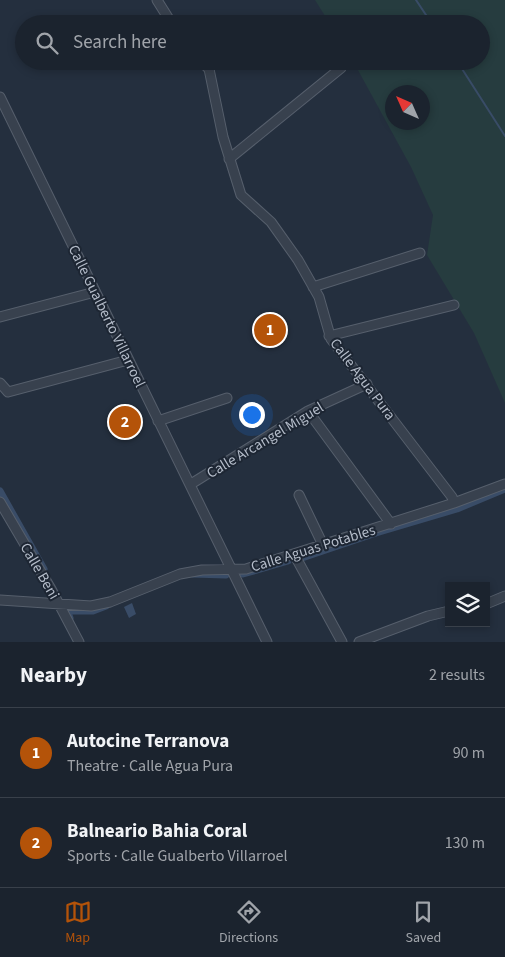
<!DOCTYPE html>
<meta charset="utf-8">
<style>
body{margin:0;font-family:"Source Sans 3",sans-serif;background:#282f3a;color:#f1f3f6}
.controls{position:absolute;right:15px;bottom:15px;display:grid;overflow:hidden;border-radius:0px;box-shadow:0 2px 8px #0003}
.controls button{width:45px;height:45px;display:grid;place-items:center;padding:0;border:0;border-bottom:1px solid #39404a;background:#1b232e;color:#f1f3f6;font:25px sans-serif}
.compass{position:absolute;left:385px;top:85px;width:45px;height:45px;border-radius:50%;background:#1b232e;box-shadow:0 2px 8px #0003;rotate:315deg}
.you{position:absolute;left:251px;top:414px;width:18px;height:18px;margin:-12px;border:4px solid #fff;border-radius:50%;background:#1a73e8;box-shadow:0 0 0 8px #1a73e833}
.badge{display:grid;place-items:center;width:32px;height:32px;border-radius:50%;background:#b45309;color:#fff;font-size:16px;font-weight:700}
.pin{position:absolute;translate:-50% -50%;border:2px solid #fff;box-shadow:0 1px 5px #0006}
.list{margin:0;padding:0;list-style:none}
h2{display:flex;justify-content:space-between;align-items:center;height:65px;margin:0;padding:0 20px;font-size:21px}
h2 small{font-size:16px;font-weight:400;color:#a0a4aa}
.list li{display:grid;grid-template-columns:32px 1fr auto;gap:15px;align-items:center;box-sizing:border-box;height:90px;padding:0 20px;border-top:1px solid #39404a}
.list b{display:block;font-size:19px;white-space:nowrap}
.list p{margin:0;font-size:16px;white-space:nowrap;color:#a0a4aa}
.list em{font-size:16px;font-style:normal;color:#a0a4aa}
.icon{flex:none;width:28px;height:28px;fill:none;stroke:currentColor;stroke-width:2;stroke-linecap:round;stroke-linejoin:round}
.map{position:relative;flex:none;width:505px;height:642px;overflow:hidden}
.search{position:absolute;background:#1b232e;box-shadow:0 2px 8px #0003;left:15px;right:15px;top:15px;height:55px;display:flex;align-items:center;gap:12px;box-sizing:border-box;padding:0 18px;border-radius:28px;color:#a0a4aa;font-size:19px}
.sheet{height:245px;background:#1b232e}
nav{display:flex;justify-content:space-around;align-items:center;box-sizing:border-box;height:70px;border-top:1px solid #39404a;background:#1b232e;font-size:14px;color:#a0a4aa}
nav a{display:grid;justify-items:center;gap:2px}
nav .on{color:#b45309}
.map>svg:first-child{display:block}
.green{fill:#263c3f;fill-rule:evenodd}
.water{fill:#394c67}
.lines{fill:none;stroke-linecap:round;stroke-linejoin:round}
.stream{stroke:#394c67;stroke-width:2}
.canal{stroke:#394c67;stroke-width:7}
.minor-casing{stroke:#565f6c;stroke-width:11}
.minor{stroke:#38414e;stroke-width:9}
.labels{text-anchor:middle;stroke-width:4;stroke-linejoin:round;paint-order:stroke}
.street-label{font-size:15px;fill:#b4bcc9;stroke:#1d2633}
</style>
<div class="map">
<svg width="505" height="642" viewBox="0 0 505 642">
<rect width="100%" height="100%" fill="#242f3e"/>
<path class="green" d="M315,0H505V403L474,333L427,255L433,215L411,167L353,61H481V24H330ZM392,92H422V122H392Z"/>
<path class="water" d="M132,603L136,614L129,618L124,607Z"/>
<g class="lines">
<path class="stream" d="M416,0L432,24
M457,61L505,136"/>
<path class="canal" d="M0,491L44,569
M302,558L376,533L457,509L505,489
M193,574L226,575
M243,574L288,561
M70,618L67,611H93L106,606"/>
<defs>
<path id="minor" d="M157,0L172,24
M201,61L209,69L223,137L241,195L271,222L298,260L319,297L331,339L452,497L454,503
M0,97L267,642
M229,159L341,68
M313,287L420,253
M0,317L95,292
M329,336L454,305
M0,383L8,392L128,360
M308,411L391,524
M158,421L227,398
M191,484L308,411L367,384
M299,495L323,545
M0,502L51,589L79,642
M294,554L342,642
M0,600L91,606L110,602L180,574L202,570L246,569L454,503L505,484
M486,604L505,596
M359,642L428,616L449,611"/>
</defs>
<use href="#minor" class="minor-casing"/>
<use href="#minor" class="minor"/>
</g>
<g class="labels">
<g class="street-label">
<text transform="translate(107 316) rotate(64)" y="5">Calle Gualberto Villarroel</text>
<text transform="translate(363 379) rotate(53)" y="5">Calle Agua Pura</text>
<text transform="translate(265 440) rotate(-31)" y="5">Calle Arcangel Miguel</text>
<text transform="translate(313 548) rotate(-17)" y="5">Calle Aguas Potables</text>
<text transform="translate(40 571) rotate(60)" y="5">Calle Beni</text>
</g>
</g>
</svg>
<div class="controls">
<button><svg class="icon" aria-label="layers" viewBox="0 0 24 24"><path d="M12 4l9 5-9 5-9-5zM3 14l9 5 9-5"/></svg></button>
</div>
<svg class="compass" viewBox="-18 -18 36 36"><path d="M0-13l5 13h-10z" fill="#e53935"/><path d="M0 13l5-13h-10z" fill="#a0a4aa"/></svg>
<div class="you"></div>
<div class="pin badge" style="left:270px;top:330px">1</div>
<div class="pin badge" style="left:125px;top:422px">2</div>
<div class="search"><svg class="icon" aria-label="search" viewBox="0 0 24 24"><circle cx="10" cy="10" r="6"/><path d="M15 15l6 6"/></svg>Search here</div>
</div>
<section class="sheet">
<h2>Nearby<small>2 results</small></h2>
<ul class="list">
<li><span class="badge">1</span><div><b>Autocine Terranova</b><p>Theatre · Calle Agua Pura</p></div><em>90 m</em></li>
<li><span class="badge">2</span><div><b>Balneario Bahia Coral</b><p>Sports · Calle Gualberto Villarroel</p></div><em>130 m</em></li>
</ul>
</section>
<nav>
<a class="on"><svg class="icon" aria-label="map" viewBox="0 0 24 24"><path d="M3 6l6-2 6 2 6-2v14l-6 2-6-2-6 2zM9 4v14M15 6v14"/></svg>Map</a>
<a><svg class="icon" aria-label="directions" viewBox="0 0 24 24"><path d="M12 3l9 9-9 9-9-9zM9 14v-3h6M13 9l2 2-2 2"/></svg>Directions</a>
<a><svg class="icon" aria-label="saved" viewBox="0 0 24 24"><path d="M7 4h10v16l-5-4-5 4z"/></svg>Saved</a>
</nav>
